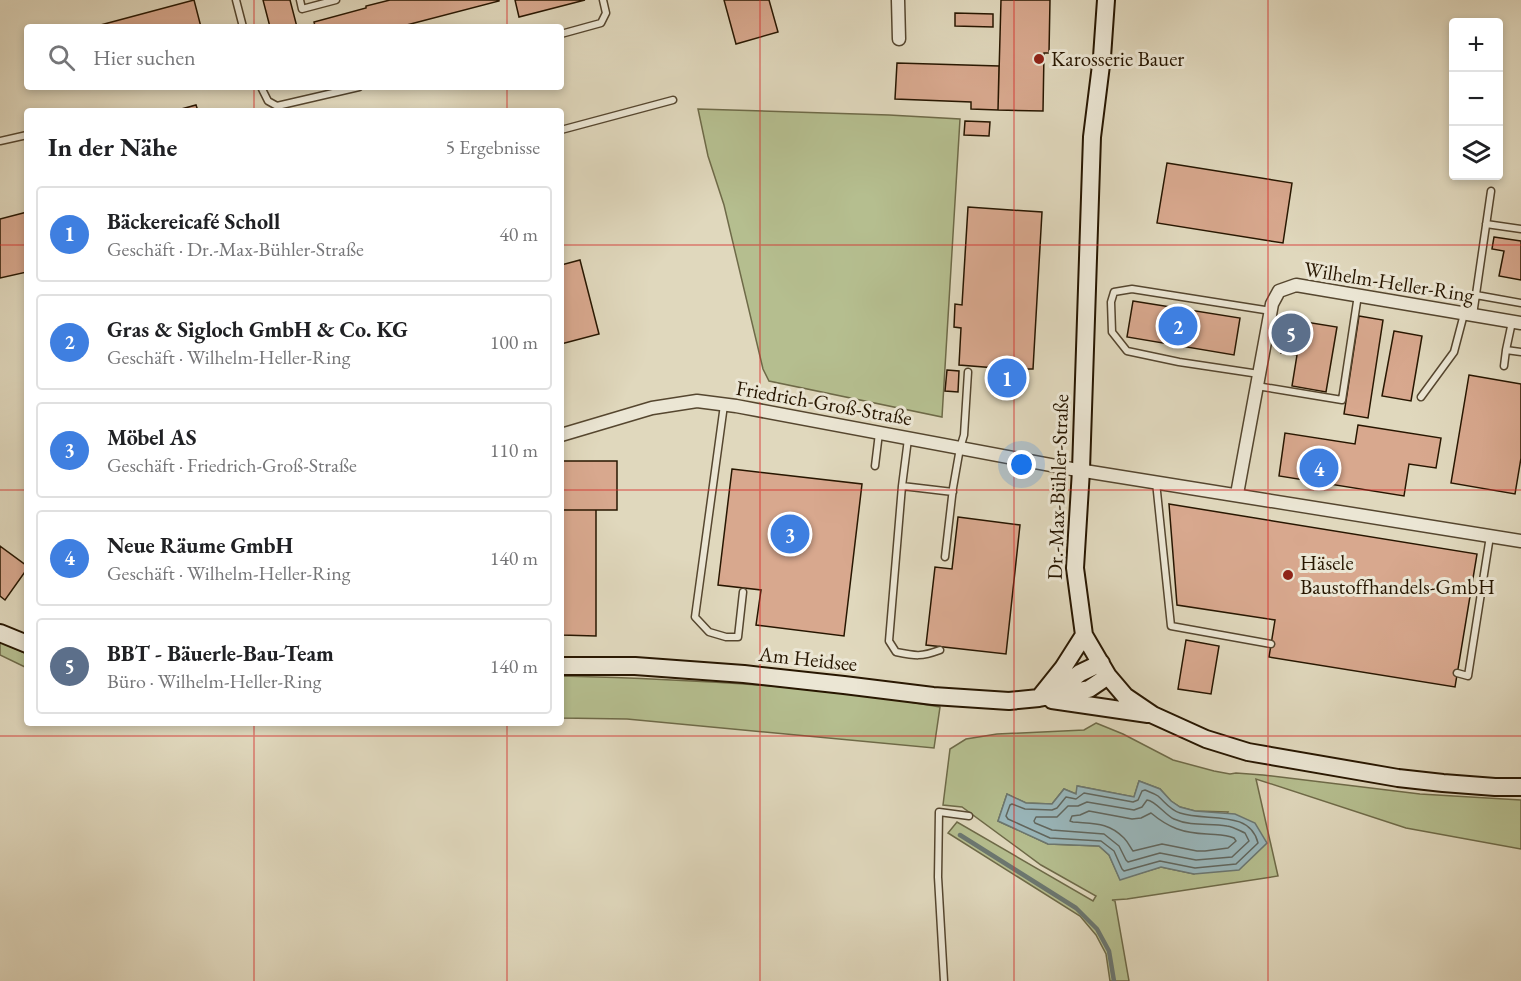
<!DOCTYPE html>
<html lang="de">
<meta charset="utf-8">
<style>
body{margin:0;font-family:"EB Garamond",serif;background:#f6f6f6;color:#202124}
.controls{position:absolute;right:18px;top:18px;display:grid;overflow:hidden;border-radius:6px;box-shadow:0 3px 9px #0003}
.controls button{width:54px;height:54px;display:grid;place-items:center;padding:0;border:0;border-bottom:2px solid #e0e0e0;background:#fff;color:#202124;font:30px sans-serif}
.you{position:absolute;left:1022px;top:465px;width:21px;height:21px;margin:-15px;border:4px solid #fff;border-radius:50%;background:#1a73e8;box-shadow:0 0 0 9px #1a73e833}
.badge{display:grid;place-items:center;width:39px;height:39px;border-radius:50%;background:#8f2418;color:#fff;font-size:20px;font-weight:700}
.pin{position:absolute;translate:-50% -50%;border:3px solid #fff;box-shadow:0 2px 6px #0006}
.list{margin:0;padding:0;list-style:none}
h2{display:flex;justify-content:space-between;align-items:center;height:78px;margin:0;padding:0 24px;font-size:26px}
h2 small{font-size:20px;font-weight:400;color:#757577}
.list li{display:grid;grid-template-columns:39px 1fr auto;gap:18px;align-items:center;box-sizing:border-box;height:96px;margin:0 12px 12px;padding:0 12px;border:2px solid #e0e0e0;border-radius:6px}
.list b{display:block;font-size:22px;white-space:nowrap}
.list p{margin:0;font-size:20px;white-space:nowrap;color:#757577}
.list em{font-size:20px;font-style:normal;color:#757577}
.icon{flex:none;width:33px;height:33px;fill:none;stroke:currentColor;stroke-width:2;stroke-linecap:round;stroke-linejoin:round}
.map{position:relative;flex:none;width:1521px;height:981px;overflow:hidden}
.search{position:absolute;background:#fff;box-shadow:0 3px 9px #0003;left:24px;top:24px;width:540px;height:66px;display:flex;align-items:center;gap:15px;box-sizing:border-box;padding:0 21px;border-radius:6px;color:#757577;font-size:22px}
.panel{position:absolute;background:#fff;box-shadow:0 3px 9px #0003;left:24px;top:108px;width:540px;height:618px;border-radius:6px}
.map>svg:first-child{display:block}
.green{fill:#b5be8f;stroke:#6e6a48;stroke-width:1.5;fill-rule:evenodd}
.water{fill:#99b7bc;stroke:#6b7771;stroke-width:1.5}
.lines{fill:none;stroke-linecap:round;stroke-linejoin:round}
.shore{stroke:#60665e;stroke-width:1.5}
.stream{stroke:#6b7771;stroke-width:4.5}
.building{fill:#d8a88e;stroke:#271600;stroke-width:1.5}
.lane-casing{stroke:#55462f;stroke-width:9}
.street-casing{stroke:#55462f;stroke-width:15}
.secondary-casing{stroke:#271600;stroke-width:20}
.lane{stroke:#ebe6d4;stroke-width:6}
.street{stroke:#ebe6d4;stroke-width:12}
.secondary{stroke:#ebe6d4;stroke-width:16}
.grid{fill:none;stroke:#d62828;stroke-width:1.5;stroke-opacity:0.55}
.poi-dot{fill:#8f2418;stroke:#ebe6d4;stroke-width:2}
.labels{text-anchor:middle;stroke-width:6;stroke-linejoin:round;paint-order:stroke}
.poi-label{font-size:21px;fill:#271600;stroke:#ebe6d4;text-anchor:start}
.street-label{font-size:21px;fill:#271600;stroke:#ebe6d4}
</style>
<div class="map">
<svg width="1521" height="981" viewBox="0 0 1521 981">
<rect width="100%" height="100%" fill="#e0d8bd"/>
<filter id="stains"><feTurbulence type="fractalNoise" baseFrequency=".00333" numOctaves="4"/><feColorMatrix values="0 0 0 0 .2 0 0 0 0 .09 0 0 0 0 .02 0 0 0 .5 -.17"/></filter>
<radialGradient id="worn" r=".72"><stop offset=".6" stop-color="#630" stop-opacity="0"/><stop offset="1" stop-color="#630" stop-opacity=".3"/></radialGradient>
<path class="green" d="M698,109L889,115L960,119L942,417L769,381L763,369L724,205L708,156Z
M0,642L27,654V668L0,655Z
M561,676C647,678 732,682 818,690C859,694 900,700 940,707L934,748L627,719L561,718Z
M1096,723L1123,734L1173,760L1214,771L1230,774L1236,773L1263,775L1420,794L1521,800V849L1406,828L1256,779L1278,876L1127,899L1112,900L1115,901L1129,981H1110L1106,954L1096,935L1080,916L948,833L957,822L1093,901L1096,896L1041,865L962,807L943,805L950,749L966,739L997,734L1084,730ZM1139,781L1160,789L1171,801L1180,807L1195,811L1228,812L1194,874L1161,867L1120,879L1109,855L1099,846L1048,844L998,821L1007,794L1026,803L1052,804L1064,789L1076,794L1078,786L1134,797Z"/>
<path class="water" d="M1139,781L1160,789L1171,801L1180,807L1195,811L1235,814L1255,823L1267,843L1239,870L1194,874L1161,867L1120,880L1109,855L1099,846L1048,844L998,821L1007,794L1026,803L1052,804L1064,789L1076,794L1077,786L1134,797Z"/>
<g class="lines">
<path class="shore" d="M1145,790C1149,792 1154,793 1158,796C1165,802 1170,810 1180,813C1206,822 1250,809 1258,843L1236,864L1195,868L1160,861L1124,871L1122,869L1114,851L1101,841L1050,838L1008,819L1006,816L1010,805L1012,804L1025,809L1052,810L1057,808L1066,797L1076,799L1084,793L1133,802L1138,800L1142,791Z
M1147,800C1156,801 1165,815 1174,819C1192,827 1209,823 1227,826C1234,827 1240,831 1245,833L1249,841L1232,857L1196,860L1160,853L1128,862L1126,860L1119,846L1104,834L1052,830L1035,823L1034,821L1036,817H1057L1068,806H1078L1087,802L1134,810L1142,807Z
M1089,811L1132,819L1141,818L1151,813C1169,828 1183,833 1207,834C1217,835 1225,834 1234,838L1236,841L1228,848L1205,851H1197L1162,844L1133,851C1130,847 1128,842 1124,838C1108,822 1094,824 1073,822L1070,821L1072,816L1080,815Z"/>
<path class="stream" d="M960,835L1076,908L1097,929L1109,951L1114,981"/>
</g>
<path class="building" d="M194,0L201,27H93Z
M263,0H290L297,27H270Z
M390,0H499V1L399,27H310L315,26L314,22L366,8V6Z
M515,0H585L519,17Z
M724,0H769L778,32L736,44Z
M1001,0H1050L1049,53H1044L1043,111L998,110Z
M955,13L993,14V27L955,26Z
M897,63L999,66L998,110L971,109V102L895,99Z
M196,105L198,111H174Z
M965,121L990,122L989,136L964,135Z
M1167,163L1292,183L1283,243L1157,223Z
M968,207L1042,212L1033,369H1020L1019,380L1023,381L1022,387H1019V396L994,395L996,368L959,365L961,328L954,327L955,304L962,305Z
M27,212V272L0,278V219Z
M1494,237L1521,241V280L1499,276L1504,251L1492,249Z
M580,260L599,334L561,344V265Z
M1133,301L1240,318L1234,355L1127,337Z
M1359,316L1383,320L1368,418L1344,414Z
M1287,319L1337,327L1326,392L1292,386L1297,355L1281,353Z
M1394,331L1422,336L1411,401L1382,396Z
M947,370L959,371L958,392L945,391Z
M1469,375L1521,384V458L1515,494L1451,483Z
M1358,425L1441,438L1436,468L1409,464L1404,496L1279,476L1285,433L1355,444Z
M561,461H617V510H561Z
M732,469L862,484L844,636L756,625L761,590L718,585Z
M1169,504L1477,554L1455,687L1269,657L1275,620L1177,605Z
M561,510H596V636L561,635Z
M958,517L1020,525L1006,654L926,645L935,567L952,569Z
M0,546L27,566V569L5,600L0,596Z
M1186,640L1219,646L1211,694L1178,689Z"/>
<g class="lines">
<defs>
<path id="lane" d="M236,0L243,27
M300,0L302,9L336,0
M561,34L601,23L606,13L603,0
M261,87L268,101L277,106L359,87
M561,130L673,100
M0,141L27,135
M1486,224L1521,229
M1476,295L1521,303
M1473,315L1491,191
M1512,322L1506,350L1521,352
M1504,366L1506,350
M1259,374L1179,362L1127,351L1112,332L1111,302L1114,292L1132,289L1271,311
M1257,386L1342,400L1358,295
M1421,397L1454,352L1464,314
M724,405L695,617L709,632L726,637H738L743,592
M908,439L902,486L953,492
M875,466L879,433
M1156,482L1171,626L1271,644
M902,486L889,641L896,652C916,656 921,657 940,650
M945,557L953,488L960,448L964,435L968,372
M1457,673L1468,676L1490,536
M944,981L938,877L939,812L969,816"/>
<path id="street" d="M898,0L899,39
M561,435L652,408L697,401L736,406L1072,469L1521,541
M1237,494L1272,304L1279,291L1296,285L1521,323"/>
<path id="secondary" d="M1106,0L1102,57L1092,137L1081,470L1075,568L1084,635L1108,676L1125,696L1153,715L1206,739L1248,752L1398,778L1443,783L1495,787H1521
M0,633L27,644
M561,666H635L744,674L844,685L933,696L1009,701L1039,698L1089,689L1108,676
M1053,693L1080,673L1101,663
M1039,698L1063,668L1084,635
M1052,700L1148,714"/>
</defs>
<use href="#lane" class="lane-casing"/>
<use href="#street" class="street-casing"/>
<use href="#secondary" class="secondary-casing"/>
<use href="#lane" class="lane"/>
<use href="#street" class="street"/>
<use href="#secondary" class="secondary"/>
</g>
<path class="grid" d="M254,0V27M507,0V27M760,0V981M1014,0V981M1268,0V981M254,87V111M507,87V111M0,245H27M561,245H1521M0,490H27M561,490H1521M254,723V981M507,723V981M0,736H1521"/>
<g class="poi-dot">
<circle cx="1039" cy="59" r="6"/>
<circle cx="1288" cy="575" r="6"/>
</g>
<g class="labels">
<g class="poi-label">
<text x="1051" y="66">Karosserie Bauer</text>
<text x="1300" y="570">Häsele<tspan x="1300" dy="24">Baustoffhandels-GmbH</tspan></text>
</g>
<g class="street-label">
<text transform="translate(1389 282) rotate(9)" y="7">Wilhelm-Heller-Ring</text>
<text transform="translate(824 403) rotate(10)" y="7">Friedrich-Groß-Straße</text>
<text transform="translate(1058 487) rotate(-88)" y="7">Dr.-Max-Bühler-Straße</text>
<text transform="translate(808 659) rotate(6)" y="7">Am Heidsee</text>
</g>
</g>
<rect width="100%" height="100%" filter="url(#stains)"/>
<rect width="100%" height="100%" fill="url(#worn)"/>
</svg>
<div class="controls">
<button>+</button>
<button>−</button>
<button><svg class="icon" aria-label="layers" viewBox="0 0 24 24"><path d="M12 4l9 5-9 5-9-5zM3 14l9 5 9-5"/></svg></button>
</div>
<div class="you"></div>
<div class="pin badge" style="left:1007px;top:378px;background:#3f7fe0">1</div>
<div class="pin badge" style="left:1178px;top:326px;background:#3f7fe0">2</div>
<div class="pin badge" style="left:790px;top:534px;background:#3f7fe0">3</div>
<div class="pin badge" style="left:1319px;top:468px;background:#3f7fe0">4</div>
<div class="pin badge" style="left:1291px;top:333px;background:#5c6f8a">5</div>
<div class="search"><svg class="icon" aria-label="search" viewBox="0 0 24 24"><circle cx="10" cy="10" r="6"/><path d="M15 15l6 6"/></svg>Hier suchen</div>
<section class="panel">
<h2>In der Nähe<small>5 Ergebnisse</small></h2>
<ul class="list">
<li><span class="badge" style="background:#3f7fe0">1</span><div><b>Bäckereicafé Scholl</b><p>Geschäft · Dr.-Max-Bühler-Straße</p></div><em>40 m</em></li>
<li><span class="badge" style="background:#3f7fe0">2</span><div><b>Gras &amp; Sigloch GmbH &amp; Co. KG</b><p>Geschäft · Wilhelm-Heller-Ring</p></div><em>100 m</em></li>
<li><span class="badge" style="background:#3f7fe0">3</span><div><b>Möbel AS</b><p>Geschäft · Friedrich-Groß-Straße</p></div><em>110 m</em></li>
<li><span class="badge" style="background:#3f7fe0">4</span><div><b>Neue Räume GmbH</b><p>Geschäft · Wilhelm-Heller-Ring</p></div><em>140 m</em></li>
<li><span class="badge" style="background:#5c6f8a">5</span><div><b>BBT - Bäuerle-Bau-Team</b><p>Büro · Wilhelm-Heller-Ring</p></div><em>140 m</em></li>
</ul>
</section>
</div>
